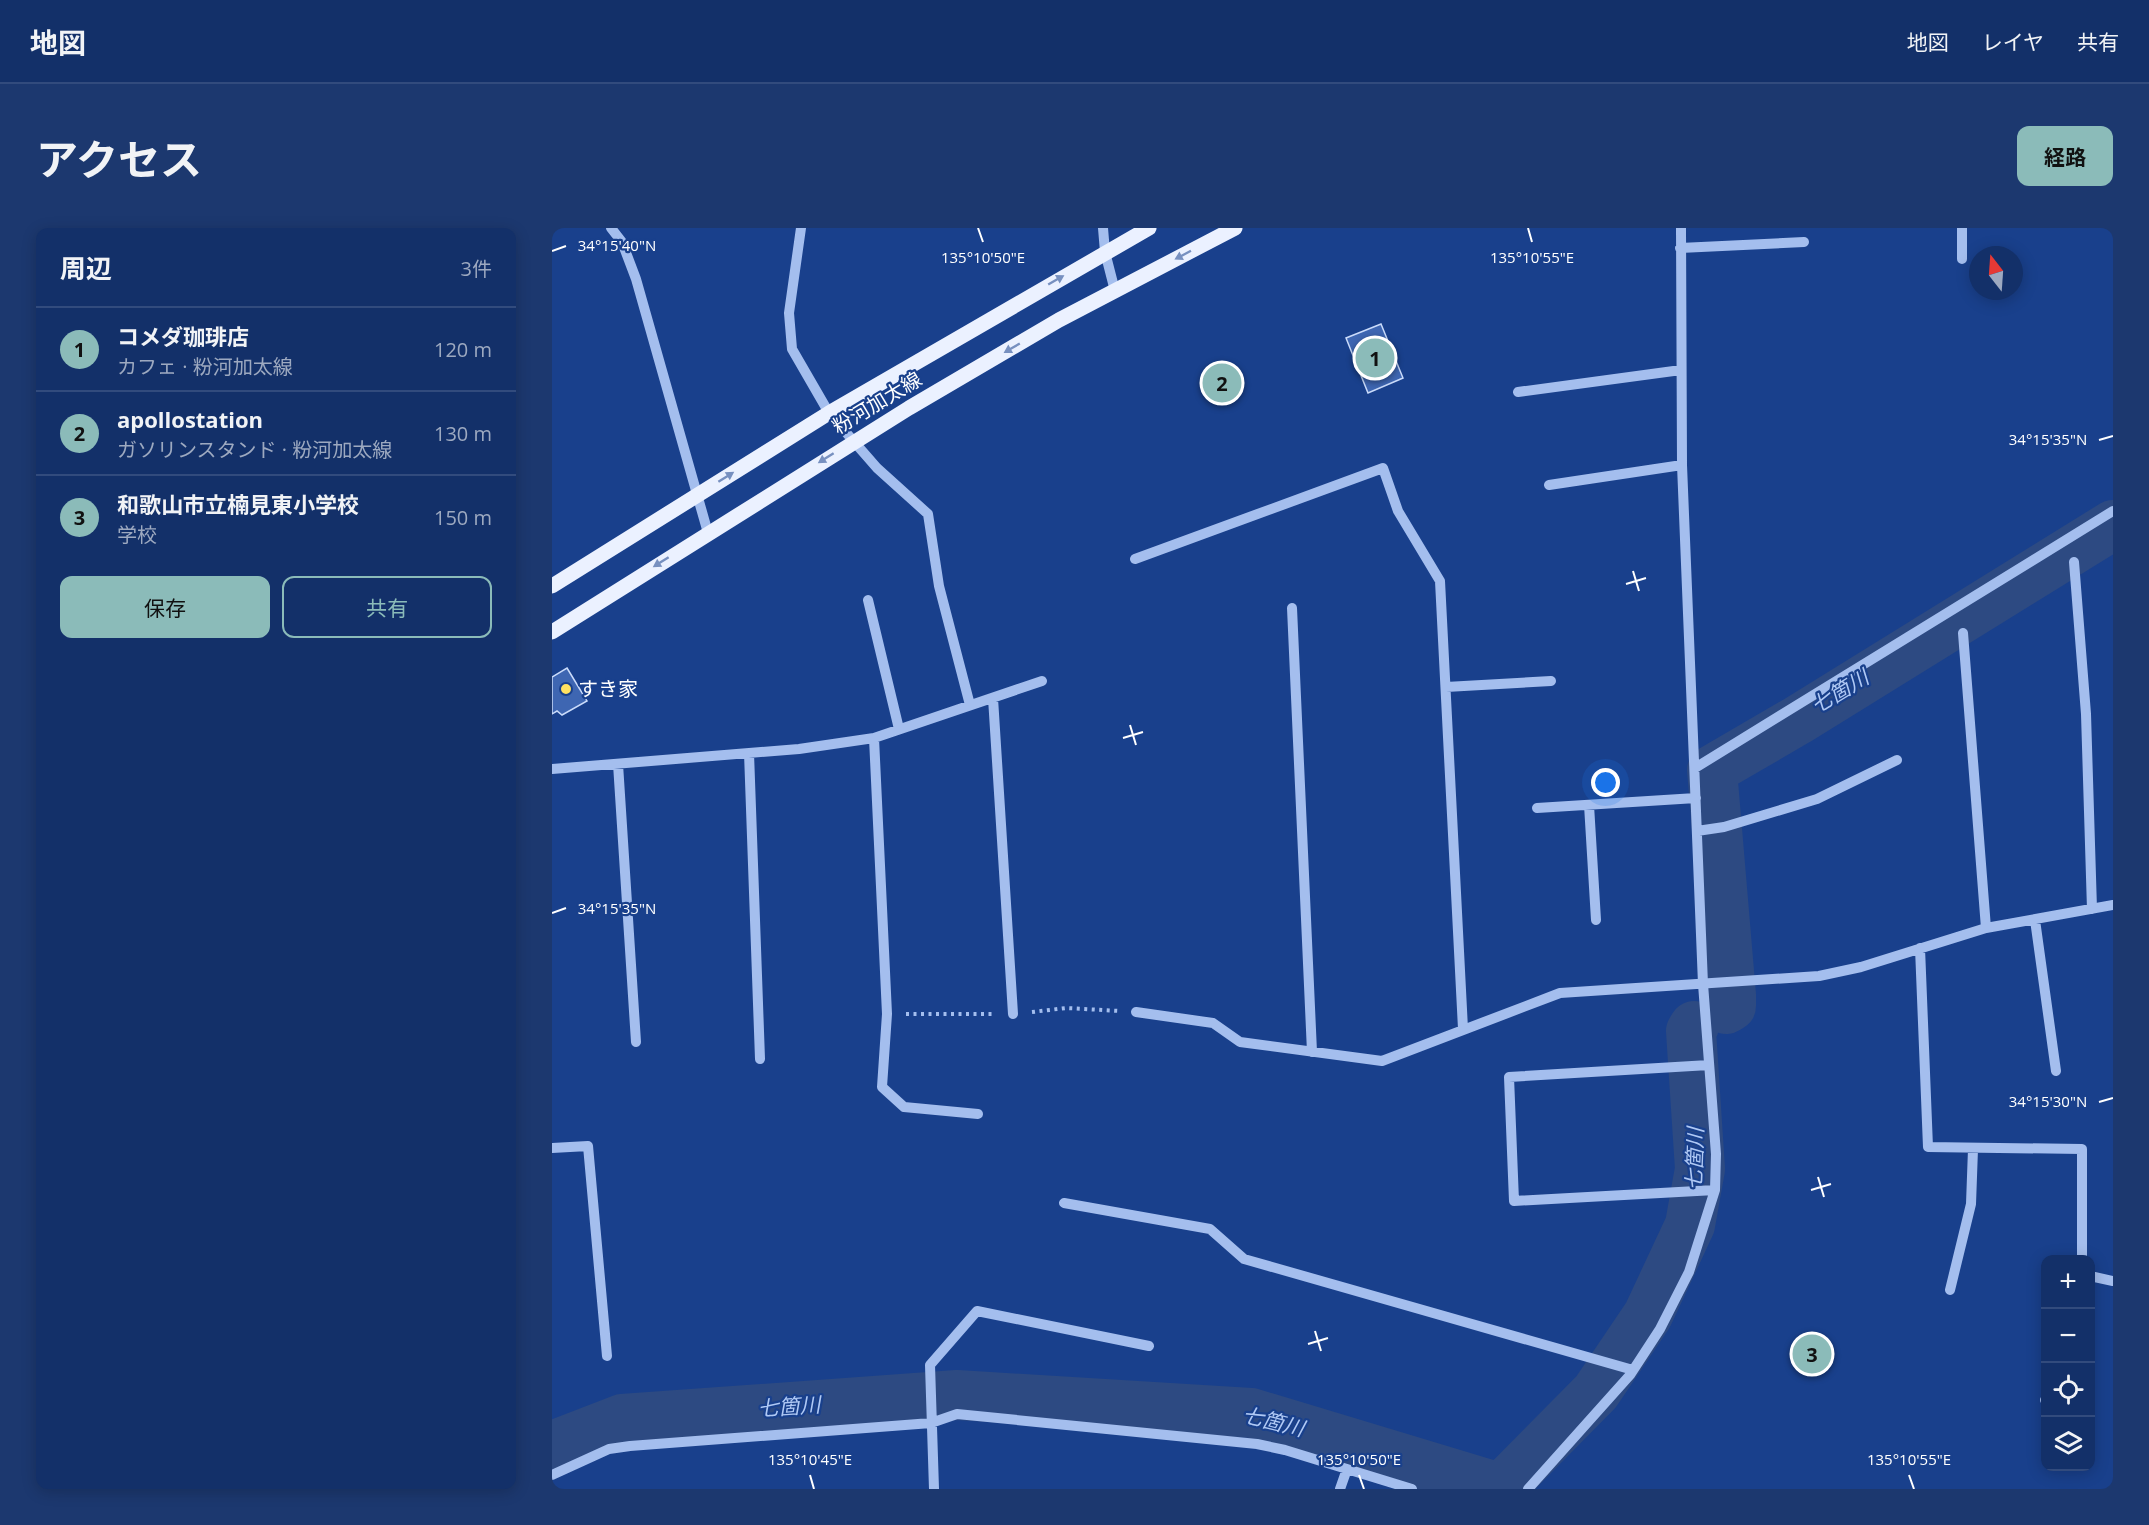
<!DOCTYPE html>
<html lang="ja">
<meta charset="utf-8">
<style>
body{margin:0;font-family:"Open Sans","Noto Sans JP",sans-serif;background:#1c386f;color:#f1f3f6}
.controls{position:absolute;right:18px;bottom:18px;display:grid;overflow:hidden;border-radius:12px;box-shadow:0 3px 15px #0003}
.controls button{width:54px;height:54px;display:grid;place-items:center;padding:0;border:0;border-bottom:2px solid #324b7d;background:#133069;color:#f1f3f6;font:30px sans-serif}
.compass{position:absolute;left:1417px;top:18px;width:54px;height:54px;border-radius:50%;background:#133069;box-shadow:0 3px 15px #0003;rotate:343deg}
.you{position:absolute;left:1054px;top:555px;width:21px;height:21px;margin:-15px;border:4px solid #fff;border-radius:50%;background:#1a73e8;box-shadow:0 0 0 9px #1a73e833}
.badge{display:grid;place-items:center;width:39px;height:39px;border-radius:50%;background:#8bbbb9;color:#111;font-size:20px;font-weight:700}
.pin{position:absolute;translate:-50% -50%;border:3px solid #fff;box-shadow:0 2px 6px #0006}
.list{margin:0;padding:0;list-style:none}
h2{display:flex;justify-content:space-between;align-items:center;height:78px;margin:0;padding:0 24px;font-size:26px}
h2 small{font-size:20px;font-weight:400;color:#9da9c0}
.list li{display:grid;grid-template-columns:39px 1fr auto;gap:18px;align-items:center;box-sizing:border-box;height:84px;padding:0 24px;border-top:2px solid #324b7d}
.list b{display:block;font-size:22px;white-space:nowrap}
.list p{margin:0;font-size:20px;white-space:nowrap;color:#9da9c0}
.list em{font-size:20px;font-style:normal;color:#9da9c0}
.actions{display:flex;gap:12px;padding:18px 24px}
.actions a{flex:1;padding:14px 0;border:2px solid #8bbbb9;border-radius:12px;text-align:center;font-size:21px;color:#8bbbb9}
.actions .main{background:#8bbbb9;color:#111}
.icon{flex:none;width:33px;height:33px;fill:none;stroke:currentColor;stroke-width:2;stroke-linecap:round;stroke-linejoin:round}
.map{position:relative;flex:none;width:1561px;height:1261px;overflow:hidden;border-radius:12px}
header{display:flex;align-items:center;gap:36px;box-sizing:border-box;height:84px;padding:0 30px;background:#133069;border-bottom:2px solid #324b7d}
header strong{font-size:28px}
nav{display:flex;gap:33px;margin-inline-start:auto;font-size:21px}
.intro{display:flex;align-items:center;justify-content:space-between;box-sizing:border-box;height:144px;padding:0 36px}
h1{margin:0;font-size:42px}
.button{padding:15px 27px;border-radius:12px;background:#8bbbb9;color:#111;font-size:21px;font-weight:700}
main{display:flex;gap:36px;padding:0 36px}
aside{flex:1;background:#133069;border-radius:12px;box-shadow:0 3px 15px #0003}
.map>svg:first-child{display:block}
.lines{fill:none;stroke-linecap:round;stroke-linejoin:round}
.river{stroke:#2d4a82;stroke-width:50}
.building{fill:#3e66b2;stroke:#cadbfa;stroke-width:1.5}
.path{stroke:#a4beee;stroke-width:4;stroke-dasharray:3 4.5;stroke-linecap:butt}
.minor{stroke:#a4beee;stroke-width:10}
.major{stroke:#ebf1ff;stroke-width:15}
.oneway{fill:#7790c0}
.ticks{fill:none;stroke:#fff;stroke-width:2}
.poi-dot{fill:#ffe161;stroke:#19408c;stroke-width:2}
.labels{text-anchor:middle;stroke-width:4.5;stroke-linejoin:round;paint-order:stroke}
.street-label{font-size:20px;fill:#fff;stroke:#19408c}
.poi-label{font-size:20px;fill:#fff;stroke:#19408c;text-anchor:start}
.water-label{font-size:21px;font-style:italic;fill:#b0c9f5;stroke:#19408c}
.ticks-label{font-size:15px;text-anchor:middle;fill:#fff;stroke:#19408c;stroke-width:4.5;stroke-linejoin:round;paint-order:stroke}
</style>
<header>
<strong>地図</strong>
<nav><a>地図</a><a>レイヤ</a><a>共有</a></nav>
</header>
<div class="intro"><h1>アクセス</h1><a class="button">経路</a></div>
<main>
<aside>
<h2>周辺<small>3件</small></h2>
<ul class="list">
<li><span class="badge">1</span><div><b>コメダ珈琲店</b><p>カフェ · 粉河加太線</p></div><em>120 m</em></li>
<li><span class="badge">2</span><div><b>apollostation</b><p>ガソリンスタンド · 粉河加太線</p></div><em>130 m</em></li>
<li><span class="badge">3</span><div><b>和歌山市立楠見東小学校</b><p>学校</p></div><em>150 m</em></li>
</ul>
<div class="actions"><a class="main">保存</a><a>共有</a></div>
</aside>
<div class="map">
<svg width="1561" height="1261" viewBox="0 0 1561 1261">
<rect width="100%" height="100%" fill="#19408c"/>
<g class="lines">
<path class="river" d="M1174,781L1179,778V767L1160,542L1246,492L1561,297
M0,1218L70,1191L405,1167L699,1185L941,1258L953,1256L1044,1164L1096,1087L1138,997L1148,941L1139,803L1142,798"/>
</g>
<path class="building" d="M829,96L851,150L816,165L794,110Z
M15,440L35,473L10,487L5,483L0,486V449Z"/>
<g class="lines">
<path class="path" d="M480,784L514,780L568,783
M354,786H442"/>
<path class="minor" d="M59,0L70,14L84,51L156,305
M249,0L237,85L240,121L277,185L325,240L376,286L387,358L418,477
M551,0L553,24L563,63
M1128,20L1252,14
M1410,31V0
M966,164L1129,142
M997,257L1130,237
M583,331L831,240L846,283L888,353L911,801
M1522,334L1534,486L1540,681
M316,372L347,501
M740,380L760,824
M1411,405L1434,700
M894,459L999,453
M441,470L461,786
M322,510L335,786L330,859L352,879L426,886
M197,525L208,831
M66,536L84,814
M1143,540L1561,283
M0,541L247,521L322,510L490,453
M1037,577L1044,692
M985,580L1144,570
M1145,603L1172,599L1265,571L1345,532
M1483,692L1504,843
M1368,720L1376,919L1530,921V1032
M584,784L661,795L688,814L830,833L1008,765L1267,748L1309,739L1434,700L1561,677
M1157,837L957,849L962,973L1163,962
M0,920L36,918L55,1128
M512,975L658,1001L692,1031L1081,1142
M1538,1048L1561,1053
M1398,1062L1419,976L1421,921
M1493,1172L1494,1171
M0,1247L57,1221L78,1218L379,1195L405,1186L705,1216L733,1222L860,1261
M382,1261L378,1137L425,1083L597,1118
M788,1261L795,1241
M976,1261L1078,1147L1108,1101L1137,1044L1163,962L1164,926L1151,756L1130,237L1129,0"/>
<path class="major" d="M0,358L277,185L597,0
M0,404L357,180L507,92L683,0"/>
</g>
<defs><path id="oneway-solid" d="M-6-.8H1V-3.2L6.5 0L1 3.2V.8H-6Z" transform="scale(1.5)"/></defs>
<g class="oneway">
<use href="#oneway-solid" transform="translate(631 27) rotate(152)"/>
<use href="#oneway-solid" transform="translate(504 52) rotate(-30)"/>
<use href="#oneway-solid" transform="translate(460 120) rotate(150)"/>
<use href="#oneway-solid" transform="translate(274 230) rotate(148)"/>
<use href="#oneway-solid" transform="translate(174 249) rotate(-32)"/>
<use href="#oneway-solid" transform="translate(109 334) rotate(148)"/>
</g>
<path class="ticks" d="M426,0L431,14M976,0L980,14M0,23L14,18M1547,212L1561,208M1081,343L1087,363M1074,356L1094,350M578,497L584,517M571,510L591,504M0,685L14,680M1547,874L1561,870M1266,949L1272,969M1259,962L1279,956M763,1103L769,1123M756,1116L776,1110M258,1247L262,1261M807,1247L812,1261M1357,1247L1362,1261"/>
<circle class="poi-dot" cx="14" cy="461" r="6"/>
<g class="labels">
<g class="street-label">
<text transform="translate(325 175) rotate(-31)" y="7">粉河加太線</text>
</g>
<g class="poi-label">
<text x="26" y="468">すき家</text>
</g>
<g class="water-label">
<text transform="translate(1288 464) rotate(-31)" y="7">七箇川</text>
<text transform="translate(1143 931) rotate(-88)" y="7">七箇川</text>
<text transform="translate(237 1179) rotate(-4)" y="7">七箇川</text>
<text transform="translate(721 1194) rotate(14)" y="7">七箇川</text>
</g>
</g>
<g class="ticks-label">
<text x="65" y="23">34°15'40"N</text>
<text x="431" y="35">135°10'50"E</text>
<text x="980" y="35">135°10'55"E</text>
<text x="1496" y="217">34°15'35"N</text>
<text x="65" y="686">34°15'35"N</text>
<text x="1496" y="879">34°15'30"N</text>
<text x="258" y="1237">135°10'45"E</text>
<text x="807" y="1237">135°10'50"E</text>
<text x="1357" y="1237">135°10'55"E</text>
</g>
</svg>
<div class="controls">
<button>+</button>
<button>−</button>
<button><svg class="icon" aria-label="locate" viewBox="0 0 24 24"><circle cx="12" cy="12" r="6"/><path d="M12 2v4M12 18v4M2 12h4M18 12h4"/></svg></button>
<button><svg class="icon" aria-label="layers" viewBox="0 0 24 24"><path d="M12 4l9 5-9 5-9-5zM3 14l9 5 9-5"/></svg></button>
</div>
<svg class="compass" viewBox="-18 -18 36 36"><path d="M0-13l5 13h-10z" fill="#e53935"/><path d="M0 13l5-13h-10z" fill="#9da9c0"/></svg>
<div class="you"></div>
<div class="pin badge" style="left:823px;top:130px">1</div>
<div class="pin badge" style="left:670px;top:155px">2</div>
<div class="pin badge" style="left:1260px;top:1126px">3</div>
</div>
</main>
